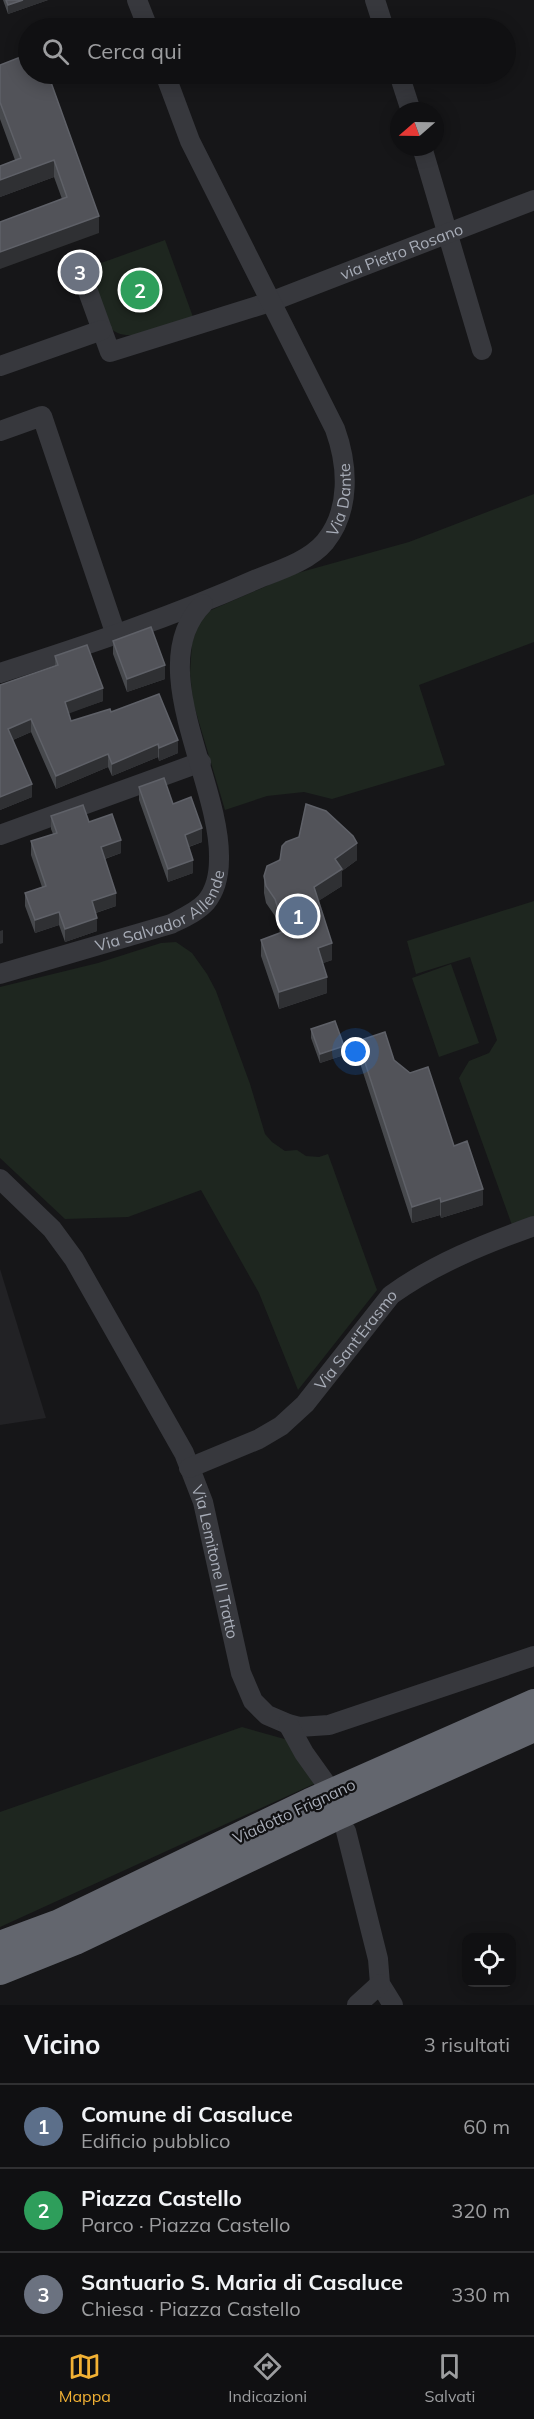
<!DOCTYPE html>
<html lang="it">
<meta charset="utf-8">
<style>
body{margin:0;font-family:Mulish,sans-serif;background:#19191b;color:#f1f3f6}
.controls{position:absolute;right:18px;bottom:18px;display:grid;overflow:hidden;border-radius:12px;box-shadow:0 3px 15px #0003}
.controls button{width:54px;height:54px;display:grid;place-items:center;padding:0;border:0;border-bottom:2px solid #303032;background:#101012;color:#f1f3f6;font:30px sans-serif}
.compass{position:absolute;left:390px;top:102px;width:54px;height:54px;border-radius:50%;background:#101012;box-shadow:0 3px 15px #0003;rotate:250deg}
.you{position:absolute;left:356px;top:1052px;width:21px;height:21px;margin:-15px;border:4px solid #fff;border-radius:50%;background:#1a73e8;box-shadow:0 0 0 9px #1a73e833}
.badge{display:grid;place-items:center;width:39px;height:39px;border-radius:50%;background:#f2b134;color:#fff;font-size:20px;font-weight:700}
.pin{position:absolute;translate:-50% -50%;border:3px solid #fff;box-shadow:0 2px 6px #0006}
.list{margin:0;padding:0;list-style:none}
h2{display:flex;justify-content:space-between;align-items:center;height:78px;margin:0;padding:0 24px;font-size:26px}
h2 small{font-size:20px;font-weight:400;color:#9c9d9f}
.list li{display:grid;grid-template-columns:39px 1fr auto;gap:18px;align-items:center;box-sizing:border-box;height:84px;padding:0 24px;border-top:2px solid #303032}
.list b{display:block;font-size:22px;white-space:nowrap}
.list p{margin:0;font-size:20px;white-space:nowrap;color:#9c9d9f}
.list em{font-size:20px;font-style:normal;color:#9c9d9f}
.icon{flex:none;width:33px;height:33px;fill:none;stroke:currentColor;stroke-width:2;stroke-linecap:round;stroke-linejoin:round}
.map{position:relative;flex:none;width:534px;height:2005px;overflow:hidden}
.search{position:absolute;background:#101012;box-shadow:0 3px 15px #0003;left:18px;right:18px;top:18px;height:66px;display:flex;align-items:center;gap:15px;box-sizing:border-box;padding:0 21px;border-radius:33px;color:#9c9d9f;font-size:22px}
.sheet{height:330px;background:#101012}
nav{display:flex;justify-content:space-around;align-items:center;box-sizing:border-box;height:84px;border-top:2px solid #303032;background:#101012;font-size:16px;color:#9c9d9f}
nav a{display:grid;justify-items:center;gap:3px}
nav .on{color:#f2b134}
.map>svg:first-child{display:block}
.built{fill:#222225}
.green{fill:#1e261f}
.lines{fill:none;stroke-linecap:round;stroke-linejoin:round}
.minor{stroke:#37383d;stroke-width:20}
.highway{stroke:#63666e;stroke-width:28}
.wall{fill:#47494d}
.shaded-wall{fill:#2f3033}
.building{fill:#525359;stroke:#5f6168;stroke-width:1.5}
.labels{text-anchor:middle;stroke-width:4.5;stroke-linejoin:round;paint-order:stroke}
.street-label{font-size:16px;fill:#a8adb8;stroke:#111113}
</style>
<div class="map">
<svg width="534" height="2005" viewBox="0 0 534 2005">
<rect width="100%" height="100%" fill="#161618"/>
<path class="built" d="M0,1269L46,1418L0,1425Z"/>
<path class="green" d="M165,240L193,317C172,323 121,350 108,324C99,307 95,285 90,267Z
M534,494V642L419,685L445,765L332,799L304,792L267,796L225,810L193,702L190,673L192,643L199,623L209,611L294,574L409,542Z
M534,901V1217L512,1225L459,1078L469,1061L489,1053L497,1040L470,957L416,974L407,941Z
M176,942L192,953L207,974L216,991L250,1084L265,1134L272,1142L285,1151L297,1150L306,1156L319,1157L328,1154L377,1290L298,1390L259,1293L201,1190L128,1217L65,1219L0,1158V987L98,963L161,943Z
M451,964L479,1043L439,1057L412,978Z
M242,1727L288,1740L316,1783L0,1927V1812Z"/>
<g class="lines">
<g class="minor">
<path d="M137,0L148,28"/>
<path d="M375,0L384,28"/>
<path d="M399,74L411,111"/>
<path d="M422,147L482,350"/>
<path id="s1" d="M85,283L110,352L270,302L534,200"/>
<path d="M0,366L102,330"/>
<path d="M0,431L42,416L116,635"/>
<path id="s2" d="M0,673C87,645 174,616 257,579C280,570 309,561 325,542C351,510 348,465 335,429L190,141L165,74"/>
<path d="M0,835L201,762"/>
<path id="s3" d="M0,974L171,924C183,918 197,912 206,902C216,890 219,874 219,859C221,782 142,665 203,604"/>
<path id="s4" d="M0,1179L52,1229L74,1259L184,1453L203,1502L241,1673L253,1701L267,1715L288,1724L299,1727L329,1725L534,1656"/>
<path id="s5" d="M189,1468L259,1439L281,1426L305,1404L391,1295C434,1264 484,1244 534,1226"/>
<path d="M288,1724L304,1753L324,1781"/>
<path d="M346,1831L378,1959L380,1984L393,2005"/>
<path d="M357,2005L380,1984"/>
</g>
<path class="highway" d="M0,1945L57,1924L310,1802L534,1703
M0,1971L75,1941L333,1818L534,1728"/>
</g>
<path class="wall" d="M3,0H48L8,14Z
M0,65L99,233L62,199L54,177L0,197V166L15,160L0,119Z
M113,641L165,679L127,692L113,654Z
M55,656L103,701L68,713L71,721L111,712L178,753L159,761L158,757L112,776L108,767L56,789L31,732L13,740L32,797L0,810V685L55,666Z
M139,787L173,804L202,842L189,847L193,873L168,882L139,800Z
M51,816L89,822L121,853L105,859L116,906L96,913L97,931L65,942L59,925L35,933L25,906V893L42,887L31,855V841L53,834L51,829Z
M299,837L357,860L342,871V886L318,901L332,960L323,963L327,993L279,1009L261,956V940L280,933L275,916L266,903L264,893V876Z
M311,1029L344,1055L320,1063L311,1038Z
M358,1041L394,1060L454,1146L483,1205L441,1218L440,1215L412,1223L358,1057Z"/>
<path class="shaded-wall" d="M23,0H48L8,14V5Z
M54,160V177L0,197V180Z
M99,216V233L0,269V252Z
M165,665V679L127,692V679Z
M103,688V701L65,715V702Z
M31,719V732L8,742V729Z
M178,740V753L159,761V748Z
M158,744V757L112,776V764Z
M108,754V767L56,789V776Z
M32,784V797L0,810V797Z
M202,828V842L185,848V835Z
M121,840V853L101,860V847Z
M357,843V860L342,871V886L314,904V887L335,859Z
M193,860V873L168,882V869Z
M116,893V906L92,914V901Z
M59,912V925L35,933V920Z
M97,918V931L65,942V929Z
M3,930V943L0,944V931Z
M332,943V960L318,965V948Z
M327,977V993L279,1009V992Z
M344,1046V1055L320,1063V1054Z
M483,1189V1205L441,1218V1202Z
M440,1198V1215L412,1223V1207Z"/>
<path class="building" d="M6,0H23L8,5Z
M28,54V74H48L99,216L0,252V222L67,197L54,160L0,180V166L21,158L0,102V65Z
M151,627L165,665L127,679L113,641Z
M87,645L103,688L65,702L71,721L110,709L111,712L159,694L178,740L159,748L158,744L112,764L108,754L56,776L31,719L8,729L32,784L0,797V685L58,665L55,656Z
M164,778L173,804L191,797L202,828L185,835L193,860L168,869L139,787Z
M306,804L326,811L353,836L357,843L335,859L342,869L314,887L332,943L318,948L327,977L279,992L261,940L285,931L275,899L266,886L264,876L267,866L280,860L282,846L286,842L299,837Z
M83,805L89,822L112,814L121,840L101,847L116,893L92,901L97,918L65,929L59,912L35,920L25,893L46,886L31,841L57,833L51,816Z
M335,1021L344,1046L320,1054L311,1029Z
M385,1032L394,1060L410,1073L428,1067L454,1146L467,1141L483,1189L441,1202L440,1198L412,1207L358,1041Z"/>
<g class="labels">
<g class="street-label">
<text dy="6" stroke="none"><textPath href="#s1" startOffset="382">via Pietro Rosano</textPath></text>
<text dy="6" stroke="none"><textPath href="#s2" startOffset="398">Via Dante</textPath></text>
<text dy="6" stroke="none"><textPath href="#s3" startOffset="177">Via Salvador Allende</textPath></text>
<text dy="6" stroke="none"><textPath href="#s5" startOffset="216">Via Sant'Erasmo</textPath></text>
<text dy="6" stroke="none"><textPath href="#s4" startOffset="446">Via Lemitone II Tratto</textPath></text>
<text transform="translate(294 1811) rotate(-25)" y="6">Viadotto Frignano</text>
</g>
</g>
</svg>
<div class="controls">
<button><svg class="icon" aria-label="locate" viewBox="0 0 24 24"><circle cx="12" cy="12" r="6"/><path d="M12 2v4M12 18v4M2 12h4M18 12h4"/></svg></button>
</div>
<svg class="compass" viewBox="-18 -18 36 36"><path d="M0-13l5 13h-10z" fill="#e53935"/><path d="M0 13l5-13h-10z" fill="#9c9d9f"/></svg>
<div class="you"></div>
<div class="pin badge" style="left:298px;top:916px;background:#5c6f8a">1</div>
<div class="pin badge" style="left:140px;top:290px;background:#2e9e5b">2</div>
<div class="pin badge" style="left:80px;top:272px;background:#6b7280">3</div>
<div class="search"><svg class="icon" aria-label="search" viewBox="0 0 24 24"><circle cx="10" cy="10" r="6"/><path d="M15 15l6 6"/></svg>Cerca qui</div>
</div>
<section class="sheet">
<h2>Vicino<small>3 risultati</small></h2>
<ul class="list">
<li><span class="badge" style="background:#5c6f8a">1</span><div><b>Comune di Casaluce</b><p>Edificio pubblico</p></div><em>60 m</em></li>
<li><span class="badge" style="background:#2e9e5b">2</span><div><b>Piazza Castello</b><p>Parco · Piazza Castello</p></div><em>320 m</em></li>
<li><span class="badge" style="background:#6b7280">3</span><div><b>Santuario S. Maria di Casaluce</b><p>Chiesa · Piazza Castello</p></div><em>330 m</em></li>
</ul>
</section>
<nav>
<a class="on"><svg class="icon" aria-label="map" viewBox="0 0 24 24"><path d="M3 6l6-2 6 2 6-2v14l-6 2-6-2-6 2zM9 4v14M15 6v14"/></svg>Mappa</a>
<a><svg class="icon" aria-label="directions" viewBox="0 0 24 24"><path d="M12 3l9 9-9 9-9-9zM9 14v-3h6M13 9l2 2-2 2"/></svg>Indicazioni</a>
<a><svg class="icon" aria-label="saved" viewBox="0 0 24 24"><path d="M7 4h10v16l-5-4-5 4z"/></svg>Salvati</a>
</nav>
